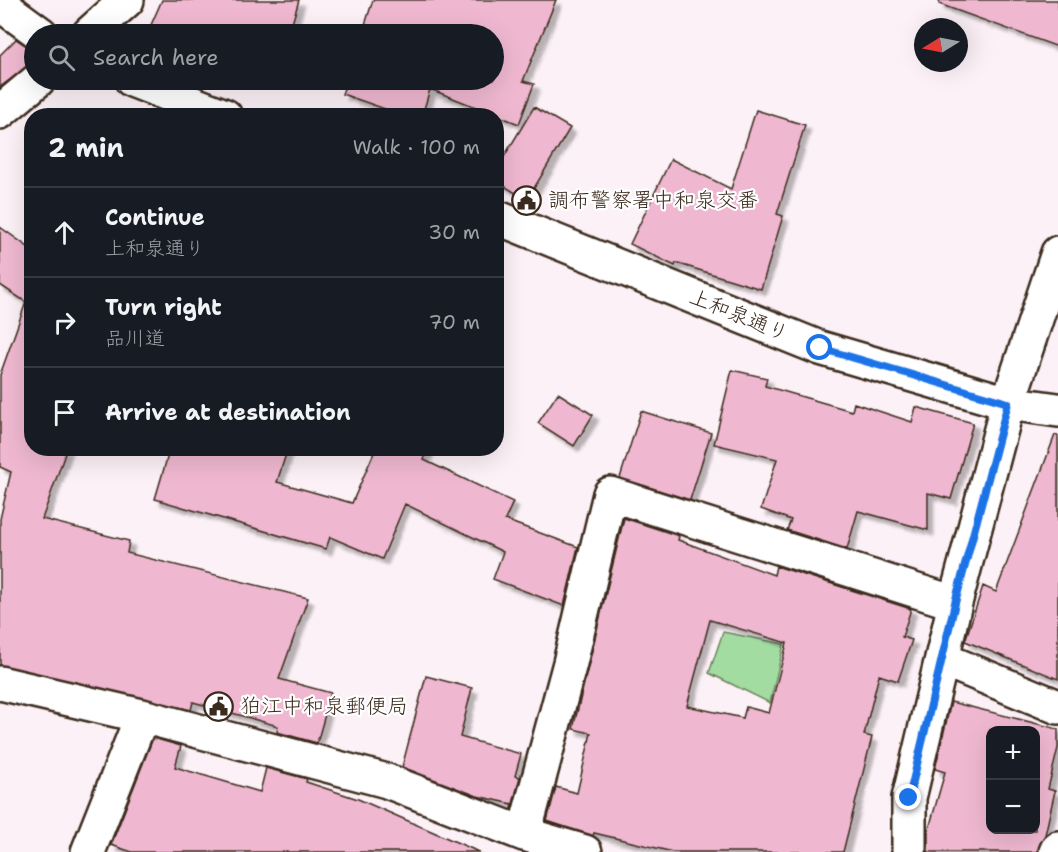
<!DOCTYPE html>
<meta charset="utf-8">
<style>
body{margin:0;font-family:"Shantell Sans","Klee One",sans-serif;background:#242831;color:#f1f3f6}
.controls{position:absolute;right:18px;bottom:18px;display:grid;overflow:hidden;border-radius:12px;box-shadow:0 6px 24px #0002}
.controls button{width:54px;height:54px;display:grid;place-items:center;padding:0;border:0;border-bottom:2px solid #363941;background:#171b24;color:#f1f3f6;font:30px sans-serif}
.compass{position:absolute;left:914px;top:18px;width:54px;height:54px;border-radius:50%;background:#171b24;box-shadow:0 6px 24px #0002;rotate:260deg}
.stop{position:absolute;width:18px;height:18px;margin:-14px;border:4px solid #1a73e8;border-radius:50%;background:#fff}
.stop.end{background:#1a73e8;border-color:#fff;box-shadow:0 2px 6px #0008}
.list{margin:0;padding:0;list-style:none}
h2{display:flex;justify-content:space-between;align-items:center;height:78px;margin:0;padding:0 24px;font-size:26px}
h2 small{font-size:20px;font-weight:400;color:#9ea1a6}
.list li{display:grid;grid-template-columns:39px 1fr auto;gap:18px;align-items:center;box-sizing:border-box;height:90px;padding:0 24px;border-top:2px solid #363941}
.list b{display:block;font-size:22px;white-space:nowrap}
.list p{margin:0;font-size:20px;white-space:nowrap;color:#9ea1a6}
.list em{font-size:20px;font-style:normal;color:#9ea1a6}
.icon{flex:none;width:33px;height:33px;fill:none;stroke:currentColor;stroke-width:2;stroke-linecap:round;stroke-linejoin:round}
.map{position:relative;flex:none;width:1058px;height:852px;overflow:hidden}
.search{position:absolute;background:#171b24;box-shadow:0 6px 24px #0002;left:24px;top:24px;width:480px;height:66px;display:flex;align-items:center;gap:15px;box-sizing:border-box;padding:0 21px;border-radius:33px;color:#9ea1a6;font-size:22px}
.panel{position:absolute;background:#171b24;box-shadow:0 6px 24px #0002;left:24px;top:108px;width:480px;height:348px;border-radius:24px}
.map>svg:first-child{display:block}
.green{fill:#a2dca1;stroke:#6e8360;stroke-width:1.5}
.building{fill:#efb8d0;stroke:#3b2a1e;stroke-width:1.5;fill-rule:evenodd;filter:url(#shadow)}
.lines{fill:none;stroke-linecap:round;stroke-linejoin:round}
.street-casing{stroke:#3b2a1e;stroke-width:38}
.street{stroke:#fff;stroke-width:33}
.route{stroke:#1a73e8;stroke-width:8}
.labels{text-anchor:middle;stroke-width:4.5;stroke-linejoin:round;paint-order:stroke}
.poi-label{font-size:21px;fill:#3b2a1e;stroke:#fff;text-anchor:start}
.street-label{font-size:21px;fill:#3b2a1e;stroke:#fff}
</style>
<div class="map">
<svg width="1058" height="852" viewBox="0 0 1058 852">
<defs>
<filter id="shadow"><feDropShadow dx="5.5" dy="5.5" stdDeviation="1.5" flood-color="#0004"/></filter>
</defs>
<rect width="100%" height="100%" fill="#fcf1f6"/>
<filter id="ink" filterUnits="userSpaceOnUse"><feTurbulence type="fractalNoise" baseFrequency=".0167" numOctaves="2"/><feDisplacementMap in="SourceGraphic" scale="12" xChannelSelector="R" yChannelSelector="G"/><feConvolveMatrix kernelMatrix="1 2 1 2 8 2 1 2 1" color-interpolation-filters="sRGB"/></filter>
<g filter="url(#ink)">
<path class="green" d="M723,632L784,644L770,703L709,673Z"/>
<path class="building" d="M162,0H299L289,34H147Z
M373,0H556L523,81L534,84L519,124L430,89L422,116H405L342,94L347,80H494V34H362Z
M940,0H1058V47L939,4Z
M16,39L34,51V62L0,87V55Z
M534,107L570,128L527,200L496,181V170Z
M756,110L805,125L777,214L783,216L761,289L676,263L675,266L630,244L671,159L731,189Z
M0,227L32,250V448H67L42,519L129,541L127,553L308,598L279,679L331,693L317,743L277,732L278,726L193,702L191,710L0,665V519L11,472L0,467V375L26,302L0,285Z
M732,370L767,378L765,386L852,411L854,403L912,422L916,407L973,423L951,499L928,493V530L858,511L847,549L787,530L791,520L761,509L777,459L714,444Z
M558,393L593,415L574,446L538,423Z
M641,411L711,433L690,500L620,478Z
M1055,435L1058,436V679L965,641L983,586L996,592Z
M170,448H288L277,482L352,503L376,448H428L424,460L513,502L505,520L578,547L564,606L493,579L503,552L405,504L382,559L330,537L326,549L155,499Z
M624,518L679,536L678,540L774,575L776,566L911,609L902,637L912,640L898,681L879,675L864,735L872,737L843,852H673L594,833L593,836L547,821L556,787L577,793L591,733L573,729ZM710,620L787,643L769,713L746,707L743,718L687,706Z
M426,676L472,688L460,737L521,754L515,776L520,777L513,804L477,796L402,767Z
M951,702L1058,729V748L1048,789L1055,791L1045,835L1037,852H928V832L945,772L935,769ZM990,730H1035V830H990Z
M153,738L181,746L175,767L260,792L266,768L307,779L306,782L358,799L479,852H132L111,845Z"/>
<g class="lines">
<defs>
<path id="street" d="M0,4L41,34
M89,34L127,0
M132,80L225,116
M0,112L38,80
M496,217L820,348L1008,403L1058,410
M942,659L1058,707
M0,683L142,716L387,781L524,834L585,852
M524,834L570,663L610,494L955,603
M88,852L142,716
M909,852V798L955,603L1008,403L1058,253
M1056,852L1058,848"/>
</defs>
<use href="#street" class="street-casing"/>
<use href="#street" class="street"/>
</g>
</g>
<g class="lines" filter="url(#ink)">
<path class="route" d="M820,348L1008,403L955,603L909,798"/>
</g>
<defs>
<symbol id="civic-ring" viewBox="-11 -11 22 22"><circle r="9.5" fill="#fff" stroke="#3b2a1e" stroke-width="1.5"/><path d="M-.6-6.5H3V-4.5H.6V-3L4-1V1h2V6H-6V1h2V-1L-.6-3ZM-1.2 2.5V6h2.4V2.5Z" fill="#3b2a1e"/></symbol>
</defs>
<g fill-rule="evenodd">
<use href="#civic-ring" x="510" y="184" width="33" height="33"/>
<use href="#civic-ring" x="202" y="690" width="33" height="33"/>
</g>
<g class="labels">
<g class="poi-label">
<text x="548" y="207">調布警察署中和泉交番</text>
<text x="240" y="713">狛江中和泉郵便局</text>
</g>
<g class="street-label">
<text transform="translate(739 315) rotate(22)" y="7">上和泉通り</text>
</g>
</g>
</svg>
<div class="controls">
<button>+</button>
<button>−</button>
</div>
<svg class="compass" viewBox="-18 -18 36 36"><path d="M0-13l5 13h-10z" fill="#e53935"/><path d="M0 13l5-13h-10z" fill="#9ea1a6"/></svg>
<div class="stop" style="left:820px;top:348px"></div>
<div class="stop end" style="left:909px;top:798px"></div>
<div class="search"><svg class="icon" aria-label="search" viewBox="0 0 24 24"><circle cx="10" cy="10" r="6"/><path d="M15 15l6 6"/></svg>Search here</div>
<section class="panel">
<h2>2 min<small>Walk · 100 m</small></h2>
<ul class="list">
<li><svg class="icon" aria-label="ahead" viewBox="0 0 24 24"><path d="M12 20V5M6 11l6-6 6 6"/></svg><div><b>Continue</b><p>上和泉通り</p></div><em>30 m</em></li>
<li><svg class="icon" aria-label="right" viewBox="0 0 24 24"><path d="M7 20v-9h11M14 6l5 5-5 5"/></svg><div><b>Turn right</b><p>品川道</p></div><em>70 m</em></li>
<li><svg class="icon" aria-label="arrive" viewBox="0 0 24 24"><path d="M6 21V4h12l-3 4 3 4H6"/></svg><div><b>Arrive at destination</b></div></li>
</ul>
</section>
</div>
